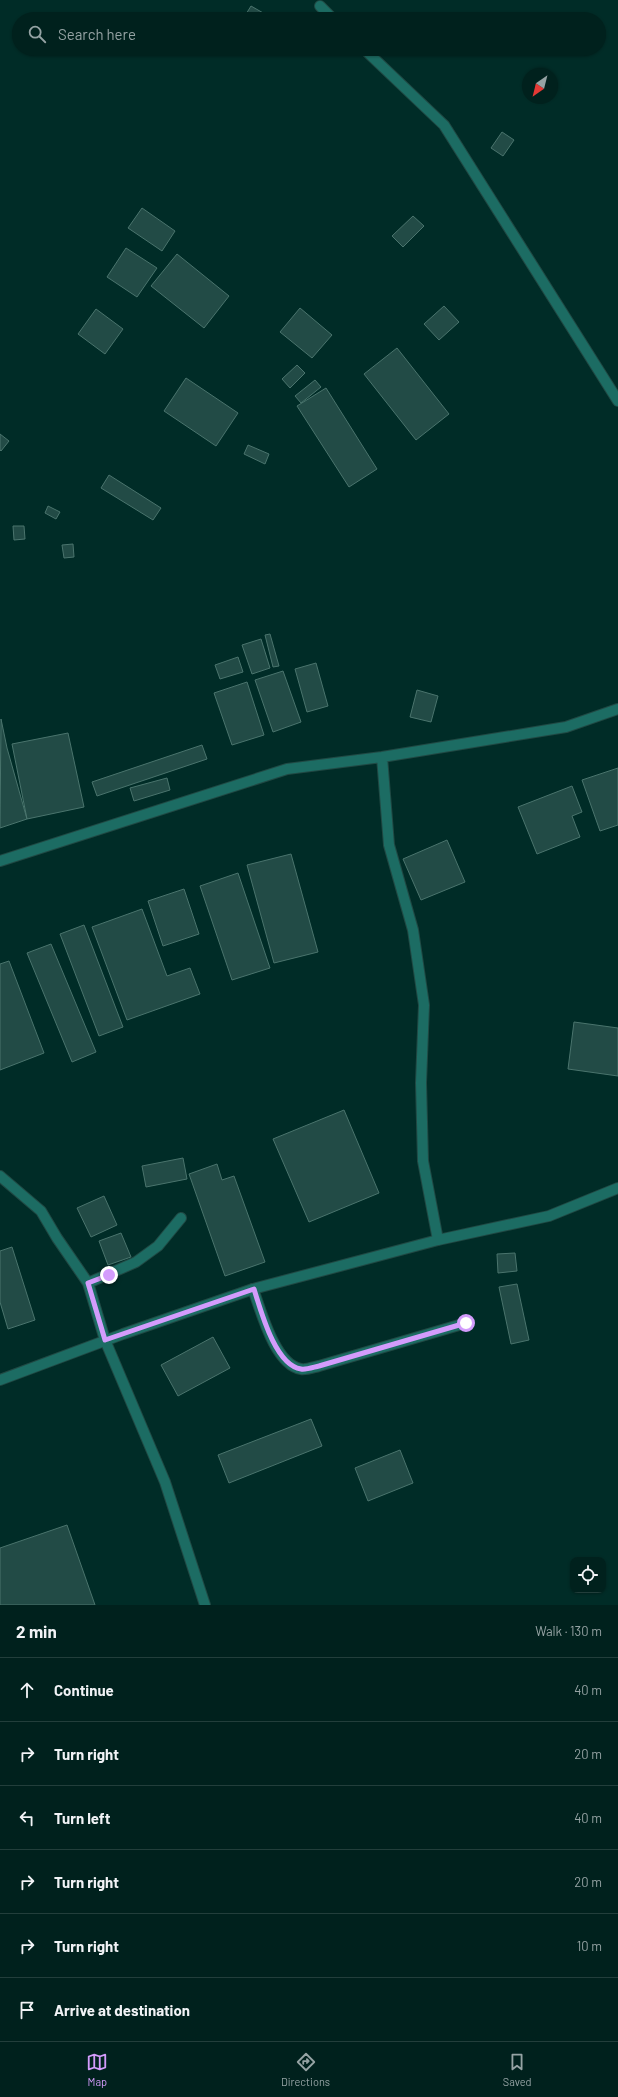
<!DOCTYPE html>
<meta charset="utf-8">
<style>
body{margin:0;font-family:Barlow,sans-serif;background:#0a2926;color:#f1f3f6}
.controls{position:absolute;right:12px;bottom:12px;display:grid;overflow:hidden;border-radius:8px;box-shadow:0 1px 3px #0004}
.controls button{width:36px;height:36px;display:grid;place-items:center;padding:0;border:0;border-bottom:1px solid #223e3b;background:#00211d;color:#f1f3f6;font:20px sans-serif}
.compass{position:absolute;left:522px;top:68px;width:36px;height:36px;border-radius:50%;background:#00211d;box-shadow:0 1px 3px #0004;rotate:215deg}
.stop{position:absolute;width:12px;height:12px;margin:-9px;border:3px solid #d39cfc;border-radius:50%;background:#fff}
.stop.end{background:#d39cfc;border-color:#fff;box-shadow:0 1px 4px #0008}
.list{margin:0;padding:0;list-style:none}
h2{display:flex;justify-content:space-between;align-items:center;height:52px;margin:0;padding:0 16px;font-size:17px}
h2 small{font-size:13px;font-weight:400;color:#95a3a4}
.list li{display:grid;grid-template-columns:26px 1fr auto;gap:12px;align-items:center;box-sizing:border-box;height:64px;padding:0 16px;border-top:1px solid #223e3b}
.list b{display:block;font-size:15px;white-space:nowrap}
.list em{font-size:13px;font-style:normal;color:#95a3a4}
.icon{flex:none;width:22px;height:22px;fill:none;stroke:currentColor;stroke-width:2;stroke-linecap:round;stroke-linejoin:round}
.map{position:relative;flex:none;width:618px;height:1605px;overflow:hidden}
.search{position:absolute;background:#00211d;box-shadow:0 1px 3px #0004;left:12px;right:12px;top:12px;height:44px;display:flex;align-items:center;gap:10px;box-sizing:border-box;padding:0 14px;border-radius:22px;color:#95a3a4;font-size:15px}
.sheet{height:436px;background:#00211d}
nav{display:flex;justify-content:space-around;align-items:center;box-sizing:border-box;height:56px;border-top:1px solid #223e3b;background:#00211d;font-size:11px;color:#95a3a4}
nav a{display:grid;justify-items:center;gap:2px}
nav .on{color:#d39cfc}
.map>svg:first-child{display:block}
.building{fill:#224b46;stroke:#4a746d}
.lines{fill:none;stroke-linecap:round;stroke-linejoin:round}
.service-casing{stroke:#204944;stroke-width:12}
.minor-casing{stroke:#204944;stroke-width:12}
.service{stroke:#1c6c63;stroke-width:10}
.minor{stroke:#1c6c63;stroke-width:10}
.route{stroke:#d39cfc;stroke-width:5}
</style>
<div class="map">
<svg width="618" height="1605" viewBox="0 0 618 1605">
<rect width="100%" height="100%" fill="#002c27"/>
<path class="building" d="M251,6L272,18L271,19H243Z
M502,132L514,140L503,156L491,148Z
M142,208L175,231L162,251L128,228Z
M413,216L424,226L403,247L392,236Z
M126,248L157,268L137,297L107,277Z
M177,254L229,296L204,328L151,286Z
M444,306L459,322L439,340L424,324Z
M300,308L332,335L312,358L280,332Z
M96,309L123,329L105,354L78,334Z
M397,348L449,414L416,440L364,374Z
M297,365L305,373L290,388L282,379Z
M186,378L238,413L216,446L164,411Z
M315,380L321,387L301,403L295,396Z
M326,388L377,469L349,487L297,406Z
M0,434L9,441L1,451L0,450Z
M248,445L269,454L265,464L244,454Z
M109,475L161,508L153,520L101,488Z
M48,506L60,512L56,519L45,513Z
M13,526H24L25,539L14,540Z
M73,544L74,557L64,558L62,545Z
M270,634L279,666L273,667L265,635Z
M261,639L270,668L252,674L242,645Z
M238,657L243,672L220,679L215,665Z
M316,663L328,706L307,712L295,669Z
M283,671L301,722L273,732L255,680Z
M247,682L264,735L232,745L214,693Z
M417,690L438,696L431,722L410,717Z
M1,719L7,748L27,819L0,828Z
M68,733L84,807L27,819L12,744Z
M202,745L207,759L97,796L92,782Z
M618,768V825L600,831L582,780Z
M167,778L170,790L134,801L130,788Z
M572,786L582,812L572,816L580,837L537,854L518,807Z
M447,840L465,882L421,900L403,859Z
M291,854L318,952L274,963L247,865Z
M238,873L270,968L232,980L200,886Z
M184,889L199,934L163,946L148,901Z
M142,909L167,976L190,968L200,994L127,1020L92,927Z
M84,925L123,1027L99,1036L60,934Z
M51,944L96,1052L72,1062L27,953Z
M9,961L44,1053L0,1070V964Z
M574,1022L618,1028V1076L568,1069Z
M344,1110L379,1193L309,1222L273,1139Z
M183,1158L187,1179L146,1187L142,1166Z
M217,1164L222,1180L234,1176L265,1262L225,1276L189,1174Z
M104,1196L117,1225L91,1237L77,1208Z
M121,1233L131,1257L108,1265L99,1241Z
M12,1247L35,1320L8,1329L0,1302V1251Z
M515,1253L517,1271L498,1273L497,1254Z
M517,1284L529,1340L511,1344L499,1287Z
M213,1337L230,1368L178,1396L161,1365Z
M311,1419L322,1446L229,1483L218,1455Z
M400,1450L413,1483L368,1501L355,1468Z
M67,1525L95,1605H0V1548Z"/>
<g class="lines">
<defs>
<path id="service" d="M320,6L333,19
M364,49L444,125L618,401
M0,1176L41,1211L57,1238L88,1283L105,1340L165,1482L205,1605
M88,1283L136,1262L158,1246L181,1218
M253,1289C261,1311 275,1365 301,1369C306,1370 314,1367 319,1366L466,1323"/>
<path id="minor" d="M382,757L389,845L413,930L424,1005L421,1083L423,1161L438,1240
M0,861L287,769L382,757L566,727L618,709
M0,1380L123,1334L253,1289L438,1240L549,1216L618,1188"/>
</defs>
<use href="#service" class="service-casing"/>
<use href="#minor" class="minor-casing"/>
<use href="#service" class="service"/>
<use href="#minor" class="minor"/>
</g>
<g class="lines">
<path class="route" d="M109,1275L88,1283L105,1340L254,1289C261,1311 275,1365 301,1369C306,1370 314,1367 319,1366L466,1323"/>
</g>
</svg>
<div class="controls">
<button><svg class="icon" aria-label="locate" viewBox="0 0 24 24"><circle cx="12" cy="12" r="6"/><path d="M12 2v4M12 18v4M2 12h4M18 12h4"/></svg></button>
</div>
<svg class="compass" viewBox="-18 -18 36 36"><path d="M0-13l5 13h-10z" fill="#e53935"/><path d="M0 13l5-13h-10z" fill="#95a3a4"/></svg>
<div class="stop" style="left:466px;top:1323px"></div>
<div class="stop end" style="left:109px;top:1275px"></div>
<div class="search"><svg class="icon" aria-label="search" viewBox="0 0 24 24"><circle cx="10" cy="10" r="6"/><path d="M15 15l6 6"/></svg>Search here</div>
</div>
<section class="sheet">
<h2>2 min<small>Walk · 130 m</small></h2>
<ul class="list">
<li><svg class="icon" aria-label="ahead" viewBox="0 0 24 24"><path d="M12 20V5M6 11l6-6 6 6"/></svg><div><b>Continue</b></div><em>40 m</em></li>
<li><svg class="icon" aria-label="right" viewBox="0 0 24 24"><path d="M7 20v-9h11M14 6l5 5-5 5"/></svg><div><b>Turn right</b></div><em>20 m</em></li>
<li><svg class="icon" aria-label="left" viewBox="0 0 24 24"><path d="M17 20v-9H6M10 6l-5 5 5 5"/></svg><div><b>Turn left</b></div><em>40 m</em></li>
<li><svg class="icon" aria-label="right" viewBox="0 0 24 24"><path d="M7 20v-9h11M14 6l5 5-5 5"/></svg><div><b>Turn right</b></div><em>20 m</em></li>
<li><svg class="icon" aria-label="right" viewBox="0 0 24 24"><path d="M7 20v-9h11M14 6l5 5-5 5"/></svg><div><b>Turn right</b></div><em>10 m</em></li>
<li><svg class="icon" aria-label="arrive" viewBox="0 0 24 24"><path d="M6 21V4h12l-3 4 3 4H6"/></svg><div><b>Arrive at destination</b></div></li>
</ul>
</section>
<nav>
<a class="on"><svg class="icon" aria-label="map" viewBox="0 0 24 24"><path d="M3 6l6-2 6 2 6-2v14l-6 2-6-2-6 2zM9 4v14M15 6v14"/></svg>Map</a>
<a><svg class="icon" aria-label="directions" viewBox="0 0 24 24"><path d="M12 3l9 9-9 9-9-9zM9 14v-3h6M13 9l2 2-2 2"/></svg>Directions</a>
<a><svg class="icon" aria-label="saved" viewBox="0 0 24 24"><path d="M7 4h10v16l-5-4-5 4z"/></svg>Saved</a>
</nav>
